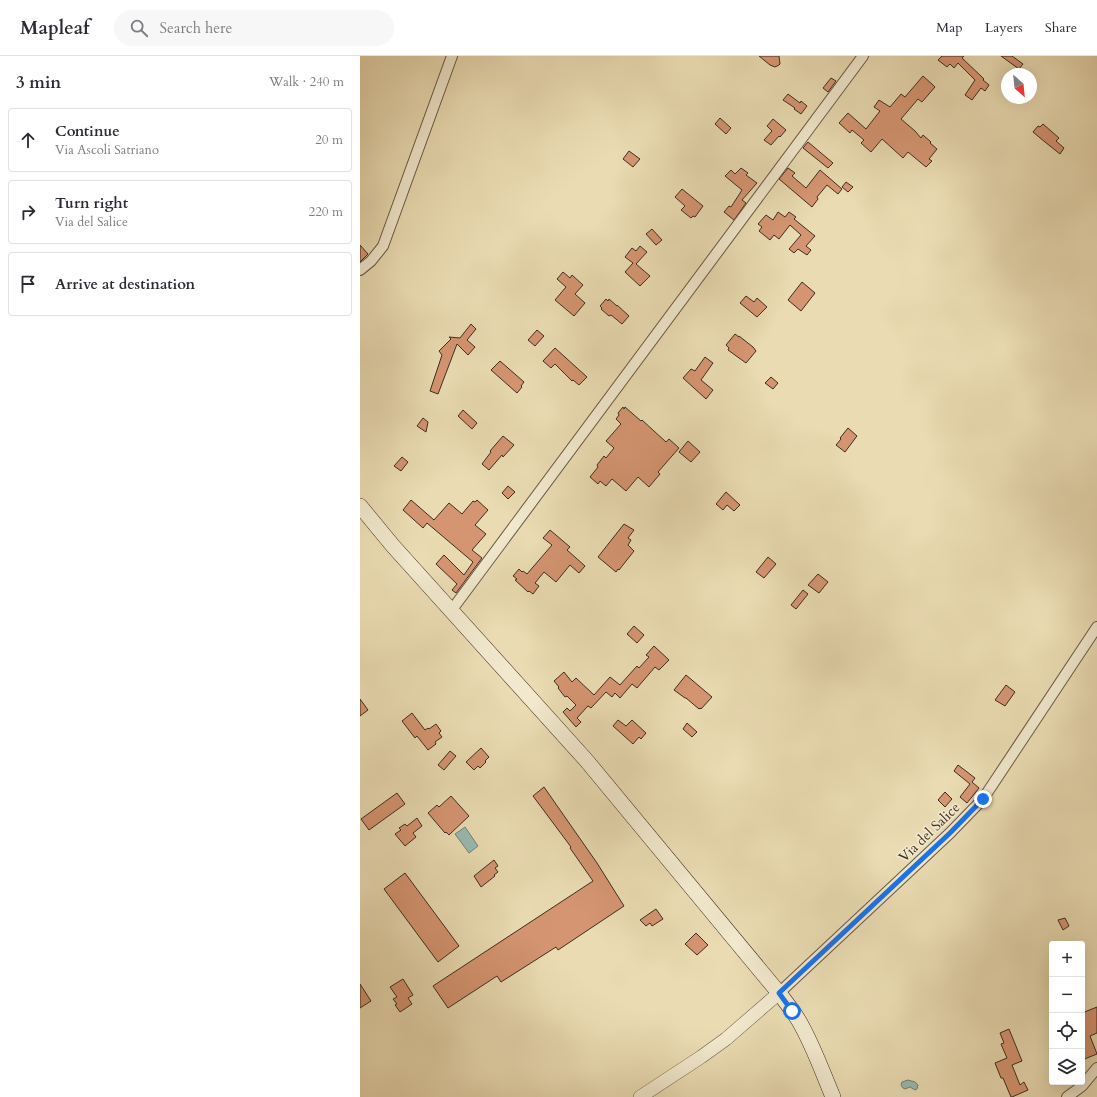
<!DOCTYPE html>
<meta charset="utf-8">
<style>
body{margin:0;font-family:Cardo,serif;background:#f7f7f7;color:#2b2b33}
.controls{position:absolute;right:12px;bottom:12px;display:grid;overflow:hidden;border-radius:4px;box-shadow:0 4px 16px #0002}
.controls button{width:36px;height:36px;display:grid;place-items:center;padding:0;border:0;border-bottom:1px solid #e1e1e2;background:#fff;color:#2b2b33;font:20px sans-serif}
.compass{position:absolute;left:641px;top:12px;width:36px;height:36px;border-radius:50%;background:#fff;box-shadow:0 4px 16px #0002;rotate:153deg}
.stop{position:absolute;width:12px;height:12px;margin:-9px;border:3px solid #1a73e8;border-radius:50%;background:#fff}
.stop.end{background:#1a73e8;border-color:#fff;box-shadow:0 1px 4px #0008}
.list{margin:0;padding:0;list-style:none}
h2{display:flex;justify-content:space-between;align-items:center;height:52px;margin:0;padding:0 16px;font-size:17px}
h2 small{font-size:13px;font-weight:400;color:#7c7c81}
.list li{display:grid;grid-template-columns:26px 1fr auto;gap:12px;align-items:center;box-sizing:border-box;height:64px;margin:0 8px 8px;padding:0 8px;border:1px solid #e1e1e2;border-radius:4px}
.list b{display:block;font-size:15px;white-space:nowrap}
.list p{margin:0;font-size:13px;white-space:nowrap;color:#7c7c81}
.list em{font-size:13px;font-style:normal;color:#7c7c81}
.icon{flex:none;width:22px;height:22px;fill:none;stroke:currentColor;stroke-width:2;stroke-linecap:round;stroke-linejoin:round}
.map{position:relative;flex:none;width:737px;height:1041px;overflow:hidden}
header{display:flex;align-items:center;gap:24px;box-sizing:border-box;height:56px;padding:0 20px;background:#fff;border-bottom:1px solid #e1e1e2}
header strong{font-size:19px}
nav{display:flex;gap:22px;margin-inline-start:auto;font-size:14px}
.search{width:280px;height:36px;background:#f7f7f7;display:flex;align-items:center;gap:10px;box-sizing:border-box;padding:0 14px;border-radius:22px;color:#7c7c81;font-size:15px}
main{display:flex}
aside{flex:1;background:#fff}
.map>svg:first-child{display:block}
.water{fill:#98bab1;stroke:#748177}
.building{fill:#d59572;stroke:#3f2c1f}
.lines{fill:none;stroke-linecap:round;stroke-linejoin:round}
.minor-casing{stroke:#6a5844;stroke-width:12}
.tertiary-casing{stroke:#6a5844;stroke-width:14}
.secondary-casing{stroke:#3f2c1f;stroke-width:16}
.minor{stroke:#f1e8cd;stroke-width:10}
.tertiary{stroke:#f1e8cd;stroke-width:13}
.secondary{stroke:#f1e8cd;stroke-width:15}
.route{stroke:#1a73e8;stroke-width:5}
.labels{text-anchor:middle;stroke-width:3.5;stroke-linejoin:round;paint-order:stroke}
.street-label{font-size:14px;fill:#3f2c1f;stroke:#f1e8cd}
</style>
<header>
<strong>Mapleaf</strong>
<div class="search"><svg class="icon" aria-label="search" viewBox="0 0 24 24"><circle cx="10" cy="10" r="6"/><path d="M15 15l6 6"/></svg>Search here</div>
<nav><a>Map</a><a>Layers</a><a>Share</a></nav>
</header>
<main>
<aside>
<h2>3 min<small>Walk · 240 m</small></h2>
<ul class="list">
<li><svg class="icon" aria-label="ahead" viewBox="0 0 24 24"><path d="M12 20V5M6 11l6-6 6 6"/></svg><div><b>Continue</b><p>Via Ascoli Satriano</p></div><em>20 m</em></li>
<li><svg class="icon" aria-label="right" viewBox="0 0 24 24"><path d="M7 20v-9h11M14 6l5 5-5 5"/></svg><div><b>Turn right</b><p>Via del Salice</p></div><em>220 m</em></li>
<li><svg class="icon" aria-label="arrive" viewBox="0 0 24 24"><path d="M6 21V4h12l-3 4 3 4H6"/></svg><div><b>Arrive at destination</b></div></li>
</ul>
</aside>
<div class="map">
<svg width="737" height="1041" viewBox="0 0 737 1041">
<rect width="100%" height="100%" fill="#eadbb2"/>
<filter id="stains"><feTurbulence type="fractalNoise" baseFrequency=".005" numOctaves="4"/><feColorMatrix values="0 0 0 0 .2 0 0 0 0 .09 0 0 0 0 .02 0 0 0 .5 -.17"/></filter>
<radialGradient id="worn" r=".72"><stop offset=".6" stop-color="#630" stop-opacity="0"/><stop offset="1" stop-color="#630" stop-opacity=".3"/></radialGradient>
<path class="water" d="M105,771L118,790L109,797L95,778Z
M548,1024L555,1026L558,1029L557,1033L555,1034L550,1031L545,1033L543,1032L541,1029L542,1026Z"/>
<path class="building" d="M399,0H419L420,8L419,9L415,11L410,9Z
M582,0H604L602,2L624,23L623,24L629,29L625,35L621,32L612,44L605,39L615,24L598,7L594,12L590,8L587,11L578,4Z
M641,0H652L663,8L659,13Z
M563,20L573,29L575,31L562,46L558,43L541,63L555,75L561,82L563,79L571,86L570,87L577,93L569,103L572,105L566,111L548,96L543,102L522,83L511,96L501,87L504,84L492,74L490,77L479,67L488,57L506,73L520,55L514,51L519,44L530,51L541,38L545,41Z
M471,22L476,25L468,36L463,32Z
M428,38L440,47L441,45L447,50L441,58L434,53L435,52L423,44Z
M360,62L371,72L366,78L355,68Z
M413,63L426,74L420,81L419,80L411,89L404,84L412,75L407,70Z
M683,68L699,82L696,85L704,92L700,98L685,86L673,76L678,70L680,71Z
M448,86L473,107L468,112L443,92Z
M269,95L280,103L273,111L263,103Z
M381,112L388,117L386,119L397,127L382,144L386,147L374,164L364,156L369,150L371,151L382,134L365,120L371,114L375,118Z
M428,112L435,117L432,120L446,132L460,114L482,133L478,138L467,129L457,141L458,143L452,151L419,123Z
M486,126L493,131L488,136L482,131Z
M322,133L343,150L335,161L333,160L331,162L321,154L325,150L315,141Z
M418,156L425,161L429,156L436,161L434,163L455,180L446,190L451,194L447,199L438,193L434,197L429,193L441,179L430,169L419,183L414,179L410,184L399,175L402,171L398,168L406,159L413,164Z
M292,173L302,184L296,189L286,178Z
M0,189L8,198L0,206Z
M280,190L287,196L276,208L290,220L280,230L265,216L273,207L265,201L272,192L276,195Z
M203,216L210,222L212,219L223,229L215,238L225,247L214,260L195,244L206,231L197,223Z
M442,226L455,237L441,255L428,244Z
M386,240L394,246L397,242L407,251L397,261L380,247Z
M246,243L248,245L249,243L257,250V249L269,260L262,268L251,259L249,260L241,253L242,252L240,250Z
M111,268L116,273L107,284L115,291L108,299L97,288L78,338L70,335L82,299L79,295L91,283L89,281L100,282Z
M177,274L184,280L175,290L168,284Z
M375,278L379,281V280L393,291L396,295L386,307L368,294L369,292L366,289Z
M195,292L227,321L219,329L213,324L212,325L195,308L191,312L183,305Z
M345,301L353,307L341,324L353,334L346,343L323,322L331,313L335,315Z
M140,305L164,326L161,330L162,331L157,337L131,314Z
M411,321L418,327L413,333L405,327Z
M263,351L264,353L265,351L281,365L282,364L306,386L309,383L319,392L298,416L300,418L289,431L278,421L266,435L252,423L246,430L240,425L238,428L230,421L238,411L237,409L244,400L246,402L254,392L246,385L261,368L256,363L259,359L258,357Z
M103,354L117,367L112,373L98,360Z
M63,362L68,366L66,376L57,370Z
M488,372L497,380L485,396L476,389L481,383L480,382Z
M143,380L154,389L143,401L142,399L129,414L122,408L131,396L130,395Z
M328,385L340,396L331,406L319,396Z
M42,401L48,406L41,415L34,410Z
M148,430L155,436L148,443L142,437Z
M366,436L380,449L374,455L367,449L363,454L356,448Z
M51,444L74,464L89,447L102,458L113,445L115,446L117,444L128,454L115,469L126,478L112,494L122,502L96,537L92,534L97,528L76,508L84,499L104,519L113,506L67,467L63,472L43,454Z
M264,468L274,474L268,482L271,484L268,489L274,495L259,514L258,513L256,516L238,501Z
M190,474L210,491L207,494L225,510L219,517L210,509L196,526L184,516L175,527L179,530L173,538L169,535L168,536L155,524L157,523L153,520L159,513L162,516L163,515L167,518L192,489L183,482Z
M408,501L416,508L404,522L396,516Z
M458,518L468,526L459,537L448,529Z
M443,534L448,538L436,553L431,549Z
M274,570L284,579L277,587L267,578Z
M294,590L309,604L299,614L295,611L277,632L272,628L260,642L255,637L252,641L246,636L231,652L228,650L217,662L221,666L216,671L203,656L207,652L210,655L216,649L207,640L205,641L198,632L199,631L194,625L204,616L212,626L216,622L234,639L250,621L260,629L277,610L279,612L289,601L286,599Z
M326,619L352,641L341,653L340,652L339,653L326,642H325L314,634Z
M646,629L655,636L645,650L635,644Z
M0,643L8,654L0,660Z
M52,657L65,674L68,672L69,673L76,668L81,675L79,677L82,681L75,686L76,688L68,694L57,680L55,682L42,665Z
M258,664L266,670L272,664L286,677L281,683L279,681L273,688L253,670Z
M327,667L337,676L332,681L323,673Z
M121,692L129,701L125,705L126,706L120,712L118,710L114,714L106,706Z
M90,695L96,700L84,714L78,709Z
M598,709L615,722L612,726L619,732L607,747L600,741L610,728L594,715Z
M184,731L237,807L264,850L198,894L196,891L141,926L137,920L88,952L73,930L233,825L210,792L211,791L173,740Z
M585,736L592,743L585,751L578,744Z
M37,737L45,748L9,774L1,763Z
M91,740L109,760L89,779L86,776L85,777L68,757L77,749L79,751Z
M57,762L62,770L53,777L56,781L45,790L35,778L41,774L39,772L45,768L47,770Z
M134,804L138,810L135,812L138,816L134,819L135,820L121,831L114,820Z
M45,817L99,890L78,906L24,833Z
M296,853L303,863L292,870L290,867L286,870L280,864Z
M705,862L709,870L703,874L698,864Z
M336,877L348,889L337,899L325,888Z
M43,923L53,939L48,942L52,948L40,956L35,949L37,948L33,943L37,941L30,931Z
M0,928L11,945L0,952Z
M737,951V977L730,980L737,998L722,1004V957Z
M649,973L662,1005L652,1009L660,1029L664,1026L668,1034L652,1041H651L643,1022H641L635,1007L647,1002L641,988L644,987L640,977Z"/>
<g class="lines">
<defs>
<path id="minor" d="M0,214L11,205L23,190L92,0
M91,555L503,0
M419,937L590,777L623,743L737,571
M707,1041L722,1030L737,1012"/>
<path id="tertiary" d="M280,1041L341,1001L366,983L419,937"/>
<path id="secondary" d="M0,450L33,490L226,704L419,937C426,946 433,955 439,965C453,989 462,1015 473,1041"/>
</defs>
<use href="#minor" class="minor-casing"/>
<use href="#tertiary" class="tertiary-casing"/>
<use href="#secondary" class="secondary-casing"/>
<use href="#minor" class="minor"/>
<use href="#tertiary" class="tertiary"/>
<use href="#secondary" class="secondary"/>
</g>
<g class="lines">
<path class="route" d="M432,955L419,937L590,777L623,743"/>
</g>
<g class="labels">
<g class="street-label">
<text transform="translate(569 776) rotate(-44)" y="5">Via del Salice</text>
</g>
</g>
<rect width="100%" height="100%" filter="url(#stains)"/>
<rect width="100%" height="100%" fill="url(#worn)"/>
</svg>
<div class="controls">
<button>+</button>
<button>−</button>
<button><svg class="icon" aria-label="locate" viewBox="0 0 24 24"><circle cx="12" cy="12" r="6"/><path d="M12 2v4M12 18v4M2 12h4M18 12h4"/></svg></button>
<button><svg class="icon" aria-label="layers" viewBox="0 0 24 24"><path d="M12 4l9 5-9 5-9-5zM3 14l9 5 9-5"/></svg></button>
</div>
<svg class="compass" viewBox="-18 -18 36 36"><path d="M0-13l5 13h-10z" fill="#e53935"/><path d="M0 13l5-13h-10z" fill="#7c7c81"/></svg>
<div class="stop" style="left:432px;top:955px"></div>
<div class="stop end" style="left:623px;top:743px"></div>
</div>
</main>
